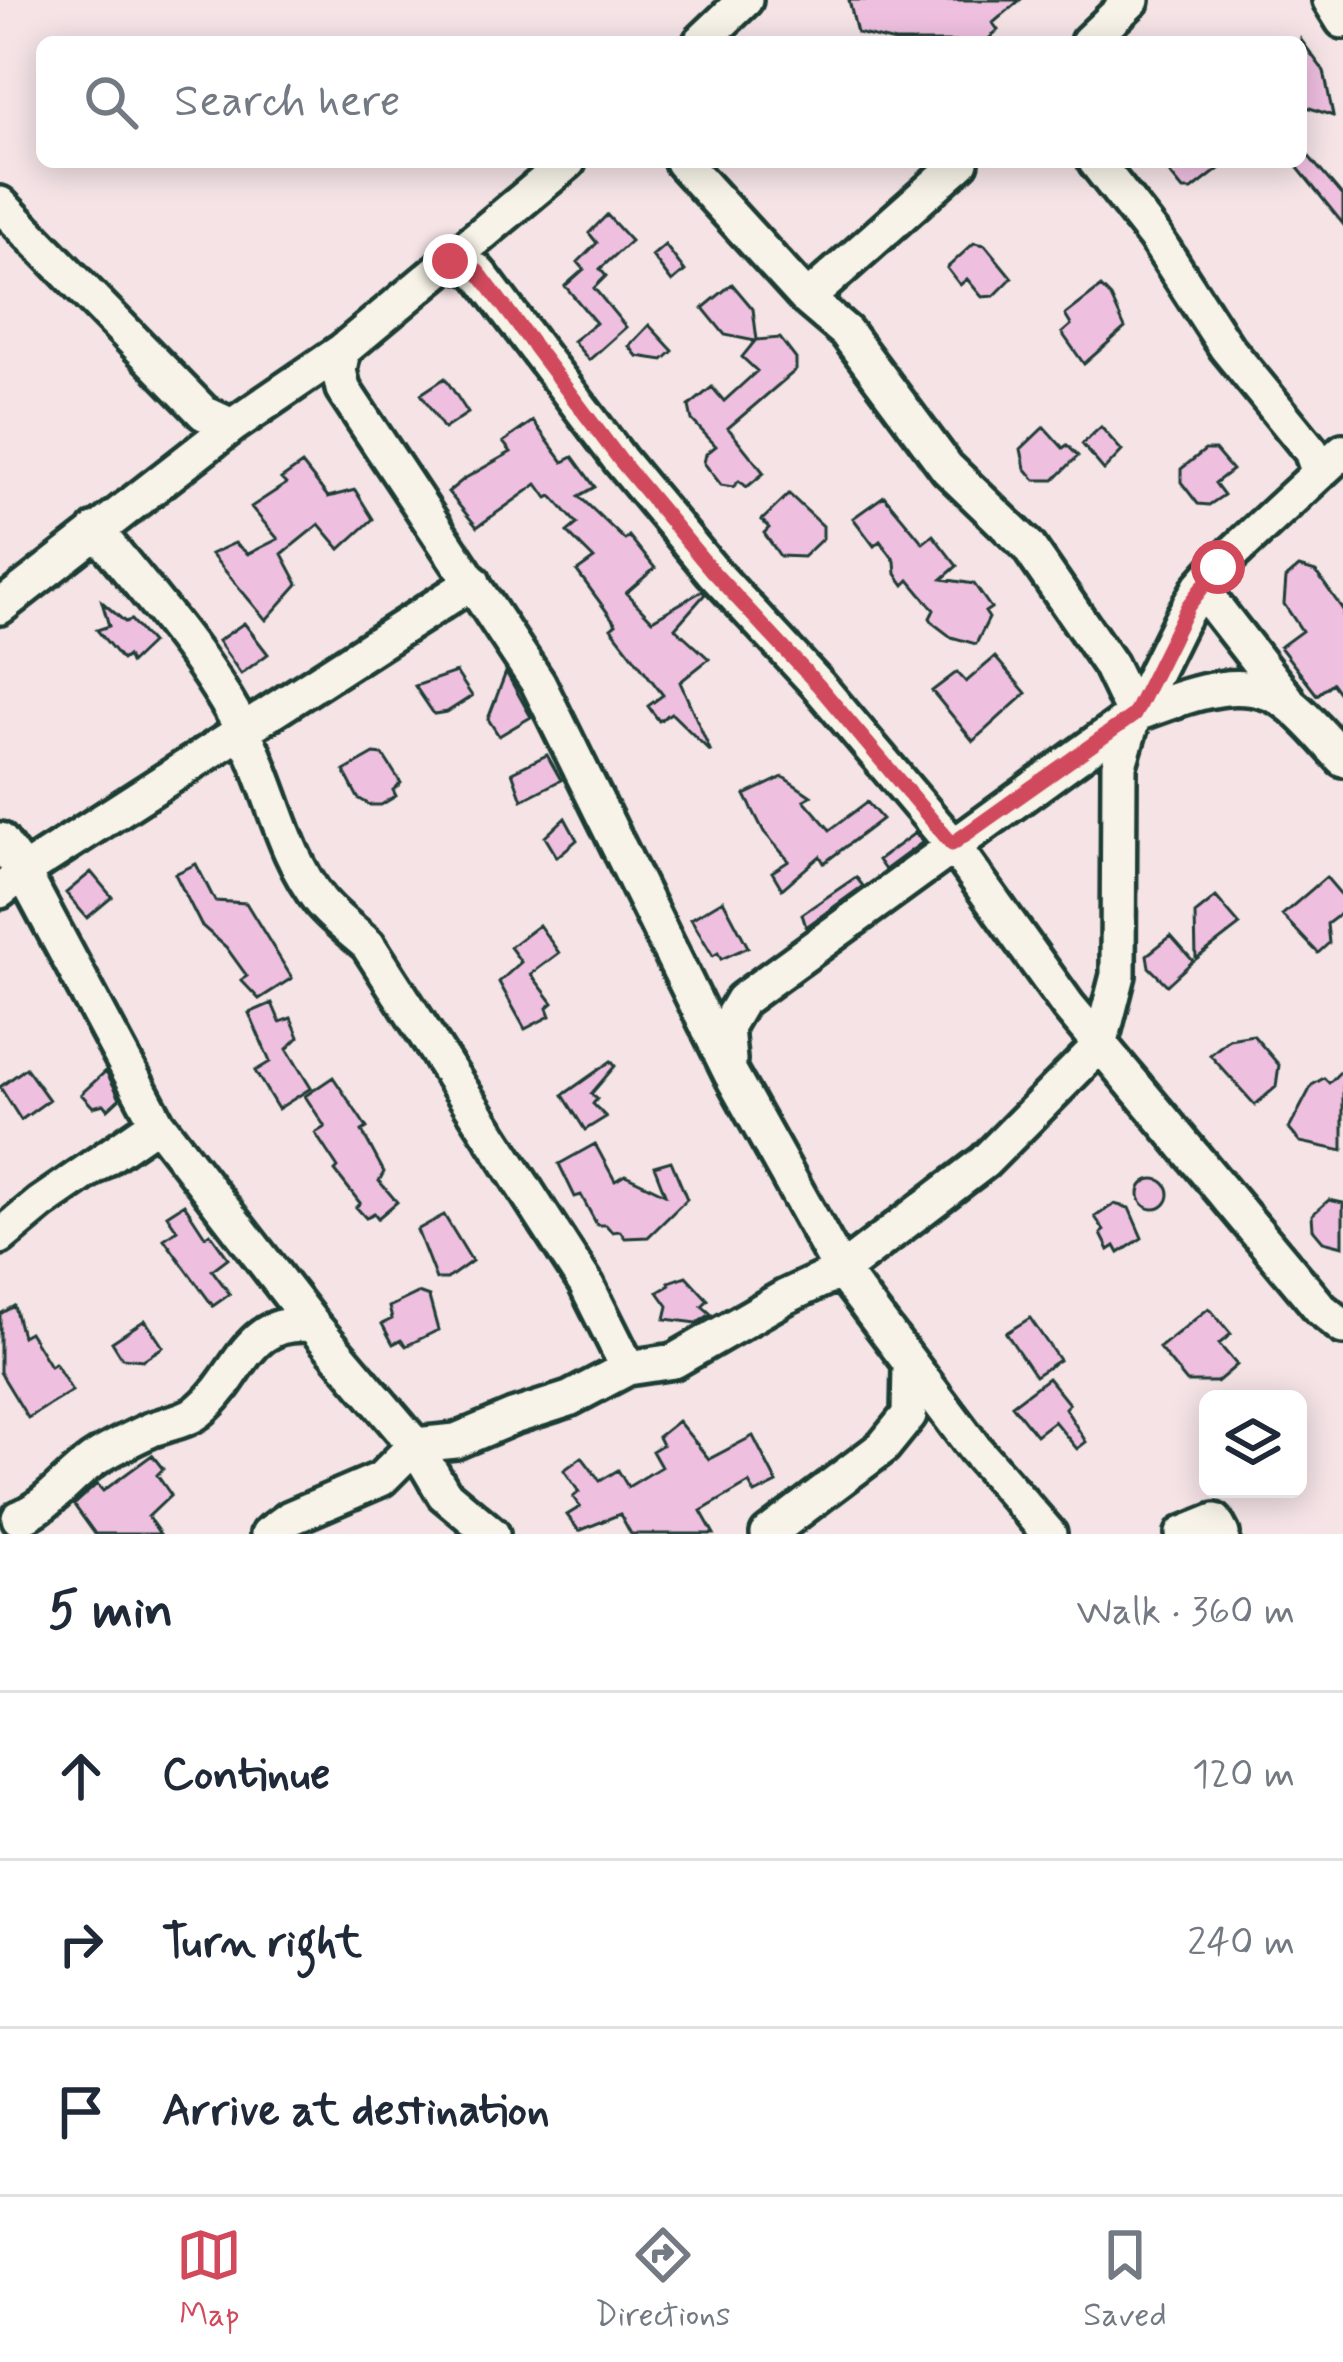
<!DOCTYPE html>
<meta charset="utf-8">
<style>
body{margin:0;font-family:Mynerve,sans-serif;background:#f2f2f3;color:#1f2937}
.controls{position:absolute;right:36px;bottom:36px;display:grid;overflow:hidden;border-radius:18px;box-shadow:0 6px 30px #0003}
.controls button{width:108px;height:108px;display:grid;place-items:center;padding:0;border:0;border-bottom:3px solid #e0e1e3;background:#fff;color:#1f2937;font:60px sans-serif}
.stop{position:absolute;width:36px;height:36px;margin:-27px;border:9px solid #d1495b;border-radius:50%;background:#fff}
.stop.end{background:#d1495b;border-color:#fff;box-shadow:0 3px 12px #0008}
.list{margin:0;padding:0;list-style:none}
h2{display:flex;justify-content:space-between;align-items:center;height:156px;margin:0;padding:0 48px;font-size:51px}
h2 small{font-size:39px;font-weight:400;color:#747a83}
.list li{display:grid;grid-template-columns:78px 1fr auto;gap:36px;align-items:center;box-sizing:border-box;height:168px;padding:0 48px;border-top:3px solid #e0e1e3}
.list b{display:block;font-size:45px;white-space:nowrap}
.list em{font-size:39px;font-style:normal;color:#747a83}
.icon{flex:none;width:66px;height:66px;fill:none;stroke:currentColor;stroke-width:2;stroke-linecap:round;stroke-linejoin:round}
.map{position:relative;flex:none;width:1343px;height:1534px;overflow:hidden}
.search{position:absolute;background:#fff;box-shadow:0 6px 30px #0003;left:36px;right:36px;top:36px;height:132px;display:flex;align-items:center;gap:30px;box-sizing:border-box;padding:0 42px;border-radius:18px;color:#747a83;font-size:45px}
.sheet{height:660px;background:#fff}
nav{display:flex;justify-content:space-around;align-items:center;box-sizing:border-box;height:168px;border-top:3px solid #e0e1e3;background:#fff;font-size:33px;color:#747a83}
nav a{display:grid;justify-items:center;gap:6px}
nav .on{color:#d1495b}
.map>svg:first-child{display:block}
.building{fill:#efbfe0;stroke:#1f3d34;stroke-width:3}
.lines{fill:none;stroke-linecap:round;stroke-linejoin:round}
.minor-casing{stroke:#1f3d34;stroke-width:42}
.minor{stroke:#f7f3e8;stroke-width:33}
.route{stroke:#d1495b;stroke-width:15}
</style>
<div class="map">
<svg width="1343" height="1534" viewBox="0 0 1343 1534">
<rect width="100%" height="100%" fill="#f5e3e6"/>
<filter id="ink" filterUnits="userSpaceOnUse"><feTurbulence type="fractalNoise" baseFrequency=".00833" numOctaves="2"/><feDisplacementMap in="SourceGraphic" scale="24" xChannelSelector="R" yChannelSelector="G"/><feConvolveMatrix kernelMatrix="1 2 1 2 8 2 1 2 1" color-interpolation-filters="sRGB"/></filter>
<g filter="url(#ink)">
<path class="building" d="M849,0H1020L993,23L998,30L985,42H895L857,33Z
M1301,40L1324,71L1333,116L1301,105Z
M1306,153L1343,197V224L1294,163L1301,162Z
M1176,162H1228L1192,190H1183L1170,174Z
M607,215L631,241L600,269L606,276L594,288L626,327L589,360L573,341L596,323L565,286L584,269L578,262L597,243L589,233Z
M974,243L985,245L1012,278L994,296L982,297L967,279L960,285L947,268Z
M665,245L685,271L672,282L652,256Z
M732,284L753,309L757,340L780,338L796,359V370L728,428L764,473L747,487L739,481L733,487L721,485L704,463L706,454L716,446L692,420L689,406L712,387L724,401L757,371L742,357L755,341L725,335L703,308Z
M1101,287L1111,297L1125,328L1084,364L1062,333L1071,325L1065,315Z
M649,325L673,351L663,360L637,356L629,346Z
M445,378L468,413L444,429L421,394Z
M533,421L563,462L573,457L595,487L579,496L625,540L629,536L655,568L626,593L652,620L702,591L705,594L675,628L709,659L680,682L711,752L671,713L659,721L648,706L663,695L611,628L616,624L577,571L594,559L567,532L577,524L552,496L547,498L537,484L477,527L448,492L464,479L511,452L503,442Z
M1044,427L1063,448L1067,445L1078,456L1054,480H1035L1025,468L1021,449Z
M1101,427L1122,451L1104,470L1082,444Z
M1205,450H1215L1232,470L1215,483L1224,495L1209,505L1198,504L1181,482V469Z
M302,464L328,497L355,490L373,519L340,549L319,524L282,554L298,584L266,620L211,554L235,543L248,554L278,539L251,507L286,484L281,479Z
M789,494L823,526V538L803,557L780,556L764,533L769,528L762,520Z
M884,496L923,543L933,535L957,566L942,579L974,584L991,608L985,612L989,618L976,644L951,637L934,624L930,618L934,610L909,580L904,585L896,574L895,561L880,541L874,546L853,518Z
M1299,567L1316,572L1343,610V698L1332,683L1317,695L1280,647L1302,631L1284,604L1286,578Z
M102,602L125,622L131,620L151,643L130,663L127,656L122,660L97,630L109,626Z
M244,623L268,654L241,674L218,641Z
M995,657L1026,693L973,741L932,691L957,672L966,682Z
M456,672L472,696L447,712L434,714L415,686Z
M506,672L531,717L499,736L488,719Z
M374,754L383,755L401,783L393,790L396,796L381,805H370L358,798L344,771Z
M547,755L561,780L522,800L512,772Z
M783,777L811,796L804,800L830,830L867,802L882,819L824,863L820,856L782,889L772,872L789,861L764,832L745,795Z
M565,818L577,840L557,857L545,837Z
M915,833L923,842L885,870L878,860Z
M196,864L215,901L246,903L292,978L259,999L241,980L247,976L226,947L201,925L175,874Z
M91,872L112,897L87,918L66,893Z
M856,877L863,886L806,927L802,914Z
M1326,877L1343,897V912L1327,924L1329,943L1318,953L1282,915Z
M1216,897L1240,925L1196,959L1195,914Z
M723,900L748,947L721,959L718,953L713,956L691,919Z
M539,925L559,953L531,974L553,1003L547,1008L550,1016L525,1029L499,982L521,962L510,947Z
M1171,936L1193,961L1167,985L1149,967L1147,955Z
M272,1003L280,1022L291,1018L299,1037L287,1049L311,1088L278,1109L255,1071L270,1062L249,1013Z
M1253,1035L1279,1065L1276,1087L1255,1105L1210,1055L1229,1039Z
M611,1061L615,1066L591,1094L597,1099L593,1104L606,1117L585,1130L563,1095Z
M26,1068L49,1100L21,1120L0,1087Z
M1343,1069V1151L1300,1142L1289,1129L1312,1085L1324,1078L1329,1083Z
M106,1071L120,1098L108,1109L104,1104L93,1107L81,1094Z
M333,1077L367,1128L362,1131L384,1172L379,1181L397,1202L378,1218L374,1213L366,1218L356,1207L360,1203L335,1171L338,1168L315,1133L325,1127L305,1096Z
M595,1144L615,1181L625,1175L665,1194L654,1166L671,1161L687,1199L648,1237L625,1238L620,1231L612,1232L606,1225H597L581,1195L575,1197L559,1164Z
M1139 1194a15 15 0 1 1 30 0a15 15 0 1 1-30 0Z
M1329,1200L1343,1203V1246L1323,1241L1313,1229L1312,1215Z
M184,1204L205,1236L210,1233L228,1258L212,1270L230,1294L213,1306L164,1239L177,1230L167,1215Z
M1114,1204L1129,1208L1142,1238L1119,1253L1115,1246L1109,1250L1101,1234L1104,1230L1095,1217Z
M444,1215L472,1261L447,1279H436L417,1230Z
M686,1276L708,1300L702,1306L711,1314L697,1323L665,1319L668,1306L658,1292L670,1285L669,1282Z
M418,1293L429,1297L438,1330L406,1346L401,1340L393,1344L382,1324L392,1319L389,1307Z
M14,1306L22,1336L29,1332L50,1366L55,1363L72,1391L28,1418L0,1372V1314Z
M1209,1308L1231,1334L1219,1344L1237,1365L1217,1382H1187L1159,1348Z
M1030,1318L1059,1360L1035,1376L1006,1333Z
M145,1320L163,1347L143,1360L122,1358L112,1342Z
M1048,1378L1069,1404L1065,1408L1086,1442L1077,1449L1054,1421L1036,1435L1012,1405Z
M678,1421L709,1459L753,1436L777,1483L755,1494L749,1483L701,1511L714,1534H631L620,1514L579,1531L567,1515L580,1507L573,1497L579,1492L564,1470L582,1457L600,1481L618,1470L628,1487L661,1467L652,1451L662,1445L658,1437Z
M152,1455L163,1469L157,1475L171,1495L148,1517L160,1534H95L74,1505L97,1484L103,1491Z"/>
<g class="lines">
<defs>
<path id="minor" d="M1330,0L1343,21
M701,42L745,0
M1088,42L1132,0
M682,162L807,299L846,332L947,468L1028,546L1110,665L1134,715
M1096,162L1155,237L1226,347L1311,451L1319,473
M0,204L204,413L232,426
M450,261L476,270L482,277L620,460L713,572L818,685L952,844L1068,1006L1321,1309L1343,1327
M807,299L961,162
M343,350L339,370L343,389L538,683L731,1074L841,1271L974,1448L1049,1534
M96,530C148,594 206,658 244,733C271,786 283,855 320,901C333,917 352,931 368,945L586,1284L628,1368
M1200,587L1287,699
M0,607L232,426L343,350L568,162
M0,840L23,872L157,1123L313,1325
M0,891L23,872L473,582
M729,1060L726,1027L742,1000L1134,715C1182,698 1243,669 1289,704C1309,719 1326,741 1343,759
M0,1237L41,1203L157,1123
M19,1518C49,1505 66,1480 92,1461C109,1449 131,1439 150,1430C165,1424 190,1420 201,1409C242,1375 245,1317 313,1325L415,1445L444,1494L492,1534
M268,1534L290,1518L381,1479L415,1445L456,1441L513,1417L569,1399L628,1368L674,1361L785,1297L841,1271L984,1162L1100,1045L1118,975L1119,765L1134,715L1180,622L1200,587L1218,567L1343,451
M768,1534L883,1447L909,1415L910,1367
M1183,1534L1215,1521L1222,1534"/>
</defs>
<use href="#minor" class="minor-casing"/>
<use href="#minor" class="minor"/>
</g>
</g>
<g class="lines" filter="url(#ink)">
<path class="route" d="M450,261L476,270L482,277L620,460L713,572L818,685L952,844L1134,715L1188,606L1218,567"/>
</g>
</svg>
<div class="controls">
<button><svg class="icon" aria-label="layers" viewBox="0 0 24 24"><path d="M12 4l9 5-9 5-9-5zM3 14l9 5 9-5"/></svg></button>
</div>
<div class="stop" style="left:1218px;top:567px"></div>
<div class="stop end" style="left:450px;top:261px"></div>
<div class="search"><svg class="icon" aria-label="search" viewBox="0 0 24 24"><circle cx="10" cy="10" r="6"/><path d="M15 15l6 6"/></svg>Search here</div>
</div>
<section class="sheet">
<h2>5 min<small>Walk · 360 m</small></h2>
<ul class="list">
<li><svg class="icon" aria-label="ahead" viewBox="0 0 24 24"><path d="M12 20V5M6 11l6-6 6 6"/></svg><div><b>Continue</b></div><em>120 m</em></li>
<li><svg class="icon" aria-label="right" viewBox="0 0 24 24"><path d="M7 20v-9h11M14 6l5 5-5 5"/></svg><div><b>Turn right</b></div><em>240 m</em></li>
<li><svg class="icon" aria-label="arrive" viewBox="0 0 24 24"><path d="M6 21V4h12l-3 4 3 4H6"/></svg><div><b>Arrive at destination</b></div></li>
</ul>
</section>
<nav>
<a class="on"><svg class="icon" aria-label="map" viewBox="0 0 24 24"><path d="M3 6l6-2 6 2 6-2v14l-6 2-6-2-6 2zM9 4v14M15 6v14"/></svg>Map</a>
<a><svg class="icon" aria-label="directions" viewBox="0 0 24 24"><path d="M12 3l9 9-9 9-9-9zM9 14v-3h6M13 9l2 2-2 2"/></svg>Directions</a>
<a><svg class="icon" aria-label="saved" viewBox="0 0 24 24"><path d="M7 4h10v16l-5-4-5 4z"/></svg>Saved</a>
</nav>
